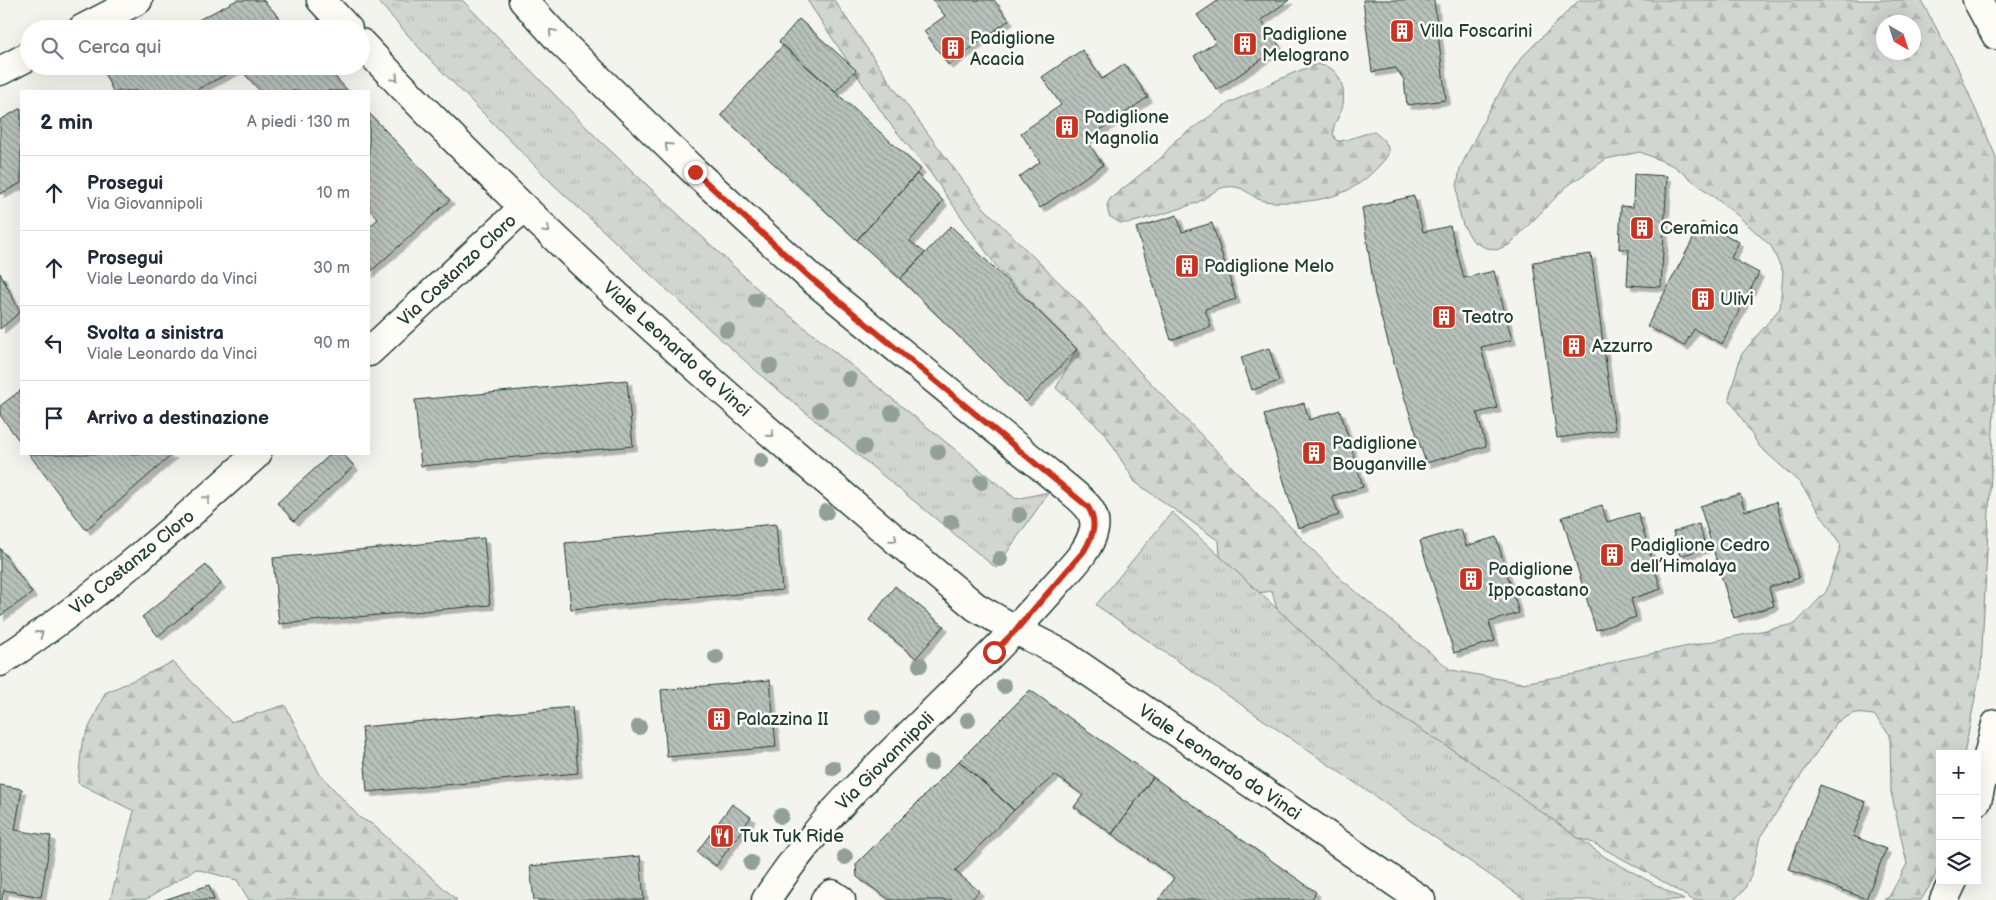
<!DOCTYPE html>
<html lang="it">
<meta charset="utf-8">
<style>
body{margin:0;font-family:"Balsamiq Sans",sans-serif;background:#f6f6f7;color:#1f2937}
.controls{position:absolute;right:15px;bottom:15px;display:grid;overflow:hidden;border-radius:0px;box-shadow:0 5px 20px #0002}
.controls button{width:45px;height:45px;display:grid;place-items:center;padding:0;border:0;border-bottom:1px solid #e0e1e3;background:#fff;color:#1f2937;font:25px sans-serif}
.compass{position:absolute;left:1876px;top:15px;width:45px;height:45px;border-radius:50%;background:#fff;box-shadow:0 5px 20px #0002;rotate:141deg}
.stop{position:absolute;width:15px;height:15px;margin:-11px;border:4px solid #c8321e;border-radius:50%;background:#fff}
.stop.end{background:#c8321e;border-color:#fff;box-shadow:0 1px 5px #0008}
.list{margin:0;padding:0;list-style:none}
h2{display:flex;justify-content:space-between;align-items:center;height:65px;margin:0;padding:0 20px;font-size:21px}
h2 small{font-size:16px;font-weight:400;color:#747a83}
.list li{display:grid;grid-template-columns:32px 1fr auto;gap:15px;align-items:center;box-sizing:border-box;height:75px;padding:0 20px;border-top:1px solid #e0e1e3}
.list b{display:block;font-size:19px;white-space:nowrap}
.list p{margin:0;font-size:16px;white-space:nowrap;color:#747a83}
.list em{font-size:16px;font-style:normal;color:#747a83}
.icon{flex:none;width:28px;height:28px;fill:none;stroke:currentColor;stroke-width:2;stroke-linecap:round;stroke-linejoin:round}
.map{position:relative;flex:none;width:1996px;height:900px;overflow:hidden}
.search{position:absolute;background:#fff;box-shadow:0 5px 20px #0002;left:20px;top:20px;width:350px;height:55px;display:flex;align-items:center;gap:12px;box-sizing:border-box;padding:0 18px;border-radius:28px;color:#747a83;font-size:19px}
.panel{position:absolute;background:#fff;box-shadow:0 5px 20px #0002;left:20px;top:90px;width:350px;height:365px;border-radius:0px}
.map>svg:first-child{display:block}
.forest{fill:url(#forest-firs);stroke:#788a82;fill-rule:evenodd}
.park{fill:url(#park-tufts);stroke:#788a82}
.building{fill:url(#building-back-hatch);stroke:#1f3d34;filter:url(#shadow)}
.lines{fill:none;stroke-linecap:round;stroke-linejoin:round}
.minor-casing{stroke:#1f3d34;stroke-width:31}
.major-casing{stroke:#1f3d34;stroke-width:31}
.minor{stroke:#fdfcf7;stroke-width:28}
.major{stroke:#fdfcf7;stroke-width:28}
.tree{fill:#93a099}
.oneway{stroke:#8e9c96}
.route{stroke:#c8321e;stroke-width:6}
.labels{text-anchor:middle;stroke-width:5;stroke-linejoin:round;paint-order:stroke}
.poi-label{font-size:18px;fill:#1f3d34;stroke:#fdfcf7;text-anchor:start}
.street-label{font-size:18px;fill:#1f3d34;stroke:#fdfcf7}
</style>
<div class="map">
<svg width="1996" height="900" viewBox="0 0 1996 900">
<defs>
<pattern id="forest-firs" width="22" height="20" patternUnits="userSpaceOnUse" patternTransform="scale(1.25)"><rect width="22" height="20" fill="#d1d6d1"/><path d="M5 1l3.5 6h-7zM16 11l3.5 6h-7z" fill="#b3b9b4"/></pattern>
<pattern id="park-tufts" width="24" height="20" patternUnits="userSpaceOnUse" patternTransform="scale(1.25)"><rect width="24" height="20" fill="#d1d6d1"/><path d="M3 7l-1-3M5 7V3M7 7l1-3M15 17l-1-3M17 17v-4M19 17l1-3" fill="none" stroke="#b3b9b4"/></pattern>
<pattern id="building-back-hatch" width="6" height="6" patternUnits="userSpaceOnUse" patternTransform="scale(1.25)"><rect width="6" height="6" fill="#b9c1bb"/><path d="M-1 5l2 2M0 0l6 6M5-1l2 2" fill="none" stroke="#969e99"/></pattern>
<filter id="shadow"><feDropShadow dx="4.5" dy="4.5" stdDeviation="0" flood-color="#0004"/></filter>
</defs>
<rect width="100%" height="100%" fill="#f4f4ef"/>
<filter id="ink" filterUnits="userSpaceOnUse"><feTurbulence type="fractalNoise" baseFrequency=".02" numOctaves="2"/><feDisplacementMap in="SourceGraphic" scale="10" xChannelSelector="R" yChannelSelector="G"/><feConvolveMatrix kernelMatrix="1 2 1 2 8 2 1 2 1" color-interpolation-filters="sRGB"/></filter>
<g filter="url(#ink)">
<path class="forest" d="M807,0H834L894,88L982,206L1082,305L1138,370L1342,580L1451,670L1522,683L1580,673L1621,660L1795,624L1826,592L1841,545L1800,483L1759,446L1729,398L1741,355L1780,308L1783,272L1771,246L1737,215L1674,166L1640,152L1606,159L1566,187L1509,245L1496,250L1484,247L1473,241L1463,225L1458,208L1457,187L1460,168L1488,112L1521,58L1579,0H1921L1956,64L1996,157V368L1991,473L1981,668L1964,754H1940V859L1934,879L1921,900H1883L1889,897L1907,864L1891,792L1890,735L1874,715L1854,713L1836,723L1760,837L1752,873L1744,890L1734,900H1693L1652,875L1593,843L1519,819L1289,653L1272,591L1223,598L1219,541L1135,482L1104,432L1056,388L1077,349L999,270L929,171L887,120ZM1884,22H1914V52H1884Z
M1318,64C1323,66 1330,67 1333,70C1342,78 1345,93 1343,104C1342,117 1326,128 1337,141C1345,142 1363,133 1374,132C1383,138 1394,149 1385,159C1360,189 1337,199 1299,202C1288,202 1275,203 1264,201C1250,198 1245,184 1226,187C1216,188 1206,199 1196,203C1175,211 1152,217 1130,223H1120L1109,216L1107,205L1110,199L1161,158L1176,140L1229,103L1293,73Z
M173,662L231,722L285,705L319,773L360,818L372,824L457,900H249L237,880L196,869L147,899L110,900L134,811L78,783L82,743L105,693Z"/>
<path class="park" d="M377,0H462L598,139L762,293L1016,499L1049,492L996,568L771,384L716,335L555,186L422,51Z
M1172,512L1379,703L1467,759L1605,857L1684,900H1526L1096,605Z"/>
<path class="building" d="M237,0H263L290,29H181Z
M933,0H994L1009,20L948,65L924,31L945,16Z
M1219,0H1289L1261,20L1280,47L1217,90L1194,56L1216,42L1197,15Z
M1363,0H1434L1446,100L1407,105L1404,80L1396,68L1372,72Z
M799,19L856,70L835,92L779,42Z
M783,45L921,169L857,240L721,115Z
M1082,50L1102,79L1125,64L1148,97L1086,140L1103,165L1040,208L1019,177L1040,162L1021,133L1061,105L1042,77Z
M107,66H325L348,91H260L239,68L194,91H113L102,69Z
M21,108V183L0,194V120Z
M369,113L450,200L369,273V227L378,219L369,209Z
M917,174L943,201L910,241L925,253L900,279L857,240Z
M1634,174L1667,176L1661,287L1627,285L1629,249H1619L1621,206L1633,207Z
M1414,196L1423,232L1450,226L1464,278L1494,271L1512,340L1481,347L1497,408L1477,413L1486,446L1426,463L1398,378L1375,295L1362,208Z
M1177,215L1182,232L1212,223L1236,299L1205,309L1211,327L1171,340L1136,228Z
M1702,222L1739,242L1731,258L1759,273L1722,344L1694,329L1684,346L1647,326Z
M951,226L1077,349L1026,402L900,279Z
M1591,254L1615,430L1557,438L1533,262Z
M0,273L20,312L0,329Z
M1269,348L1279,381L1252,390L1241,357Z
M627,380L633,446L421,466L415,400Z
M21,390V443L0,415V406Z
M1304,403L1309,420L1340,410L1363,487L1332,496L1339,515L1298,528L1264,415Z
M29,454H173L86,530Z
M331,454H343L354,466L294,521L277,503Z
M1740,494L1745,511L1776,502L1799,578L1769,587L1774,606L1734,618L1700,506Z
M1602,505L1607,522L1638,513L1661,589L1631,599L1636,617L1596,630L1562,517Z
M776,524L782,590L571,609L565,543Z
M1699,524L1706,548L1680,556L1673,532Z
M1461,529L1466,546L1496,537L1519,613L1489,622L1495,641L1454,653L1420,541Z
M484,538L490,605L279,624L273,558Z
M0,548L32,593L0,616Z
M206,565L221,584L158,636L142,617Z
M895,586L944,626L916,658L869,620Z
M770,680L776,747L667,757L661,690Z
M1030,690L1153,777L1112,834L1074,807L1083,795L1055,775L1014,810L959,761Z
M572,707L578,773L367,792L362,727Z
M959,761L1014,810L955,871L979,891L971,900H890L857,877L856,864Z
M1153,777L1316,892L1311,900H1158L1174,878L1112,834Z
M0,785L22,789L15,830L51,836L41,897L4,890L2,900H0Z
M1820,785L1866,802L1853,836L1886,849L1866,899L1788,869Z
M732,804L751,817L716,866L697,852Z
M640,856L644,900H534L530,866Z
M209,885L214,900H164Z"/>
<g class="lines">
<defs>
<path id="minor" d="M321,0L348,29
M523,0L561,42L695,172L812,279L1072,492C1084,502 1097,512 1094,529C1089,553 1068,570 1053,588C992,658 923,719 859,785C825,820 793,859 766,900
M82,29L138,0
M361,43C551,246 762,429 976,607L1016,630L1063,654L1421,900
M0,71L29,56
M369,352L523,208
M0,662C93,601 175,528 257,454
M1977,801L1996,724
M825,900L832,894L841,900
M1944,900L1953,881"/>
<path id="major" d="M1977,0L1996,35"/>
</defs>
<use href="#minor" class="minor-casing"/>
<use href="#major" class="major-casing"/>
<use href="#minor" class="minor"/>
<use href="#major" class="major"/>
</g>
<g class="tree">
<circle cx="756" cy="300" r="8"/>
<circle cx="727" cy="330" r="8"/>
<circle cx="770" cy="366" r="8"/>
<circle cx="849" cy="379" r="8"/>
<circle cx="820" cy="410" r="8"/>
<circle cx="892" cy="413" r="8"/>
<circle cx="864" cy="447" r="8"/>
<circle cx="938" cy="452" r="8"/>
<circle cx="761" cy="461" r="8"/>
<circle cx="981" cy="482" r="8"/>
<circle cx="826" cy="512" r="8"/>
<circle cx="1019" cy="515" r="8"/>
<circle cx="951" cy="522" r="8"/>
<circle cx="1000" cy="559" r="8"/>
<circle cx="716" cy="657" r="8"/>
<circle cx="920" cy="665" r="8"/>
<circle cx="1004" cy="686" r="8"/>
<circle cx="873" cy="717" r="8"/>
<circle cx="968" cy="720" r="8"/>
<circle cx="639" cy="727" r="8"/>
<circle cx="931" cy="763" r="8"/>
<circle cx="833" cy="768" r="8"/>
<circle cx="781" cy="816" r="8"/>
<circle cx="845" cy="857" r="8"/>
<circle cx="751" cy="863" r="8"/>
</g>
<defs><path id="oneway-chevron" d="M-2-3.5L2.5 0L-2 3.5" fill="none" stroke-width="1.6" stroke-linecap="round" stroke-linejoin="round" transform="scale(1.25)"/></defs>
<g class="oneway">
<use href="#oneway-chevron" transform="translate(552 32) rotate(-131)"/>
<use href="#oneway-chevron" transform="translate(395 78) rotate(46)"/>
<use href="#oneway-chevron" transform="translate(668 146) rotate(-136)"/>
<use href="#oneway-chevron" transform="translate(547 230) rotate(43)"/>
<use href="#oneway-chevron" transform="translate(771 434) rotate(41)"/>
<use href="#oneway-chevron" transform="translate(207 499) rotate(-42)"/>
<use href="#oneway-chevron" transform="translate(894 539) rotate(41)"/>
<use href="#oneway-chevron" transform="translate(40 634) rotate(-36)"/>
</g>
</g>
<g class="lines" filter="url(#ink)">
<path class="route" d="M695,172L812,279L1088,507C1098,523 1093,536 1084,551L1016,630L994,652"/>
</g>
<defs>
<symbol id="building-square" viewBox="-11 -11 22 22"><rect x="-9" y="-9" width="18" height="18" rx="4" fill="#c8321e" stroke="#fdfcf7"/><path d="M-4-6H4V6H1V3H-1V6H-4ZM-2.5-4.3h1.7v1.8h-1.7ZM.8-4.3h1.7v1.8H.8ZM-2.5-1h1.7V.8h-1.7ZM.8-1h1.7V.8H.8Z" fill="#fff"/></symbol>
<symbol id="restaurant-square" viewBox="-11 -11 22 22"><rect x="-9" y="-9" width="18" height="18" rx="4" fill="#c8321e" stroke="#fdfcf7"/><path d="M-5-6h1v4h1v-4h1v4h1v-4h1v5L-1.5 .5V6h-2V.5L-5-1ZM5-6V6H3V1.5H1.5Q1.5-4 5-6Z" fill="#fff"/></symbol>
</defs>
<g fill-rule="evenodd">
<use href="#building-square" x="1388" y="17" width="28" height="28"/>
<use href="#building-square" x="1231" y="30" width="28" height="28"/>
<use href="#building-square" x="939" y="34" width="28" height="28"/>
<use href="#building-square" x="1053" y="113" width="28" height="28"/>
<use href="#building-square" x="1628" y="214" width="28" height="28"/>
<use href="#building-square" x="1173" y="252" width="28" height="28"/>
<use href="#building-square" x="1689" y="285" width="28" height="28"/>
<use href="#building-square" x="1430" y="303" width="28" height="28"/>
<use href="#building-square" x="1560" y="332" width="28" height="28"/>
<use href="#building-square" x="1300" y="439" width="28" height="28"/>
<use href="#building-square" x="1598" y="541" width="28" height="28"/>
<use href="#building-square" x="1457" y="565" width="28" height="28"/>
<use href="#building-square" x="705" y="705" width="28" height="28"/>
<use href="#restaurant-square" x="708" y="822" width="28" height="28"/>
</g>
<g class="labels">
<g class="poi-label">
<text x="1420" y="37">Villa Foscarini</text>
<text x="1262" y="40">Padiglione<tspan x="1262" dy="21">Melograno</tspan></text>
<text x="970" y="44">Padiglione<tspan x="970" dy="21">Acacia</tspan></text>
<text x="1084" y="123">Padiglione<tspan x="1084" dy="21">Magnolia</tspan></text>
<text x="1660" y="234">Ceramica</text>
<text x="1204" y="272">Padiglione Melo</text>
<text x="1720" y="305">Ulivi</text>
<text x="1462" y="323">Teatro</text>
<text x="1592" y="352">Azzurro</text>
<text x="1332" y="449">Padiglione<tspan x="1332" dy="21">Bouganville</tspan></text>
<text x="1630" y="551">Padiglione Cedro<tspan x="1630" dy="21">dell’Himalaya</tspan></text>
<text x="1488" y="575">Padiglione<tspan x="1488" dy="21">Ippocastano</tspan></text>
<text x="736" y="725">Palazzina II</text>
<text x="740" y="842">Tuk Tuk Ride</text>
</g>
<g class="street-label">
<text transform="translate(457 270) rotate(-43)" y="6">Via Costanzo Cloro</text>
<text transform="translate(677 349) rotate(42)" y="6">Viale Leonardo da Vinci</text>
<text transform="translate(132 562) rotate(-39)" y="6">Via Costanzo Cloro</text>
<text transform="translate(885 761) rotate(-45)" y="6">Via Giovannipoli</text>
<text transform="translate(1220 762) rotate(34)" y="6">Viale Leonardo da Vinci</text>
</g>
</g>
</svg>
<div class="controls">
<button>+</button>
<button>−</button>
<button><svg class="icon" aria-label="layers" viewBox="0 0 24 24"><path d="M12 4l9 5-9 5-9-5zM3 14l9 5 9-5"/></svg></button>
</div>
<svg class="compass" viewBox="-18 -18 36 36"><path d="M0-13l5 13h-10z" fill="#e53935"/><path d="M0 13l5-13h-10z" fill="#747a83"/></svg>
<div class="stop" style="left:994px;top:652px"></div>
<div class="stop end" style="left:695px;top:172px"></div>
<div class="search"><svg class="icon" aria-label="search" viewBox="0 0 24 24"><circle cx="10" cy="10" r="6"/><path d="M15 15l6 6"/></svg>Cerca qui</div>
<section class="panel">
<h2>2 min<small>A piedi · 130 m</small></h2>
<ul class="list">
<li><svg class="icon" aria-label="ahead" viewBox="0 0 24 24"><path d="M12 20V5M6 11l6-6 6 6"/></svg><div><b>Prosegui</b><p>Via Giovannipoli</p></div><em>10 m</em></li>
<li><svg class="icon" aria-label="ahead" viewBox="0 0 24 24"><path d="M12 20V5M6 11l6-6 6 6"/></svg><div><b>Prosegui</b><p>Viale Leonardo da Vinci</p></div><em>30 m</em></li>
<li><svg class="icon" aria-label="left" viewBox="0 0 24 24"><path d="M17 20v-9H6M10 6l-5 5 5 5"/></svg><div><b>Svolta a sinistra</b><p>Viale Leonardo da Vinci</p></div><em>90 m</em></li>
<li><svg class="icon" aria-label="arrive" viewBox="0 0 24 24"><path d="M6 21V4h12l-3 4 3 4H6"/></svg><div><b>Arrivo a destinazione</b></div></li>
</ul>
</section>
</div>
